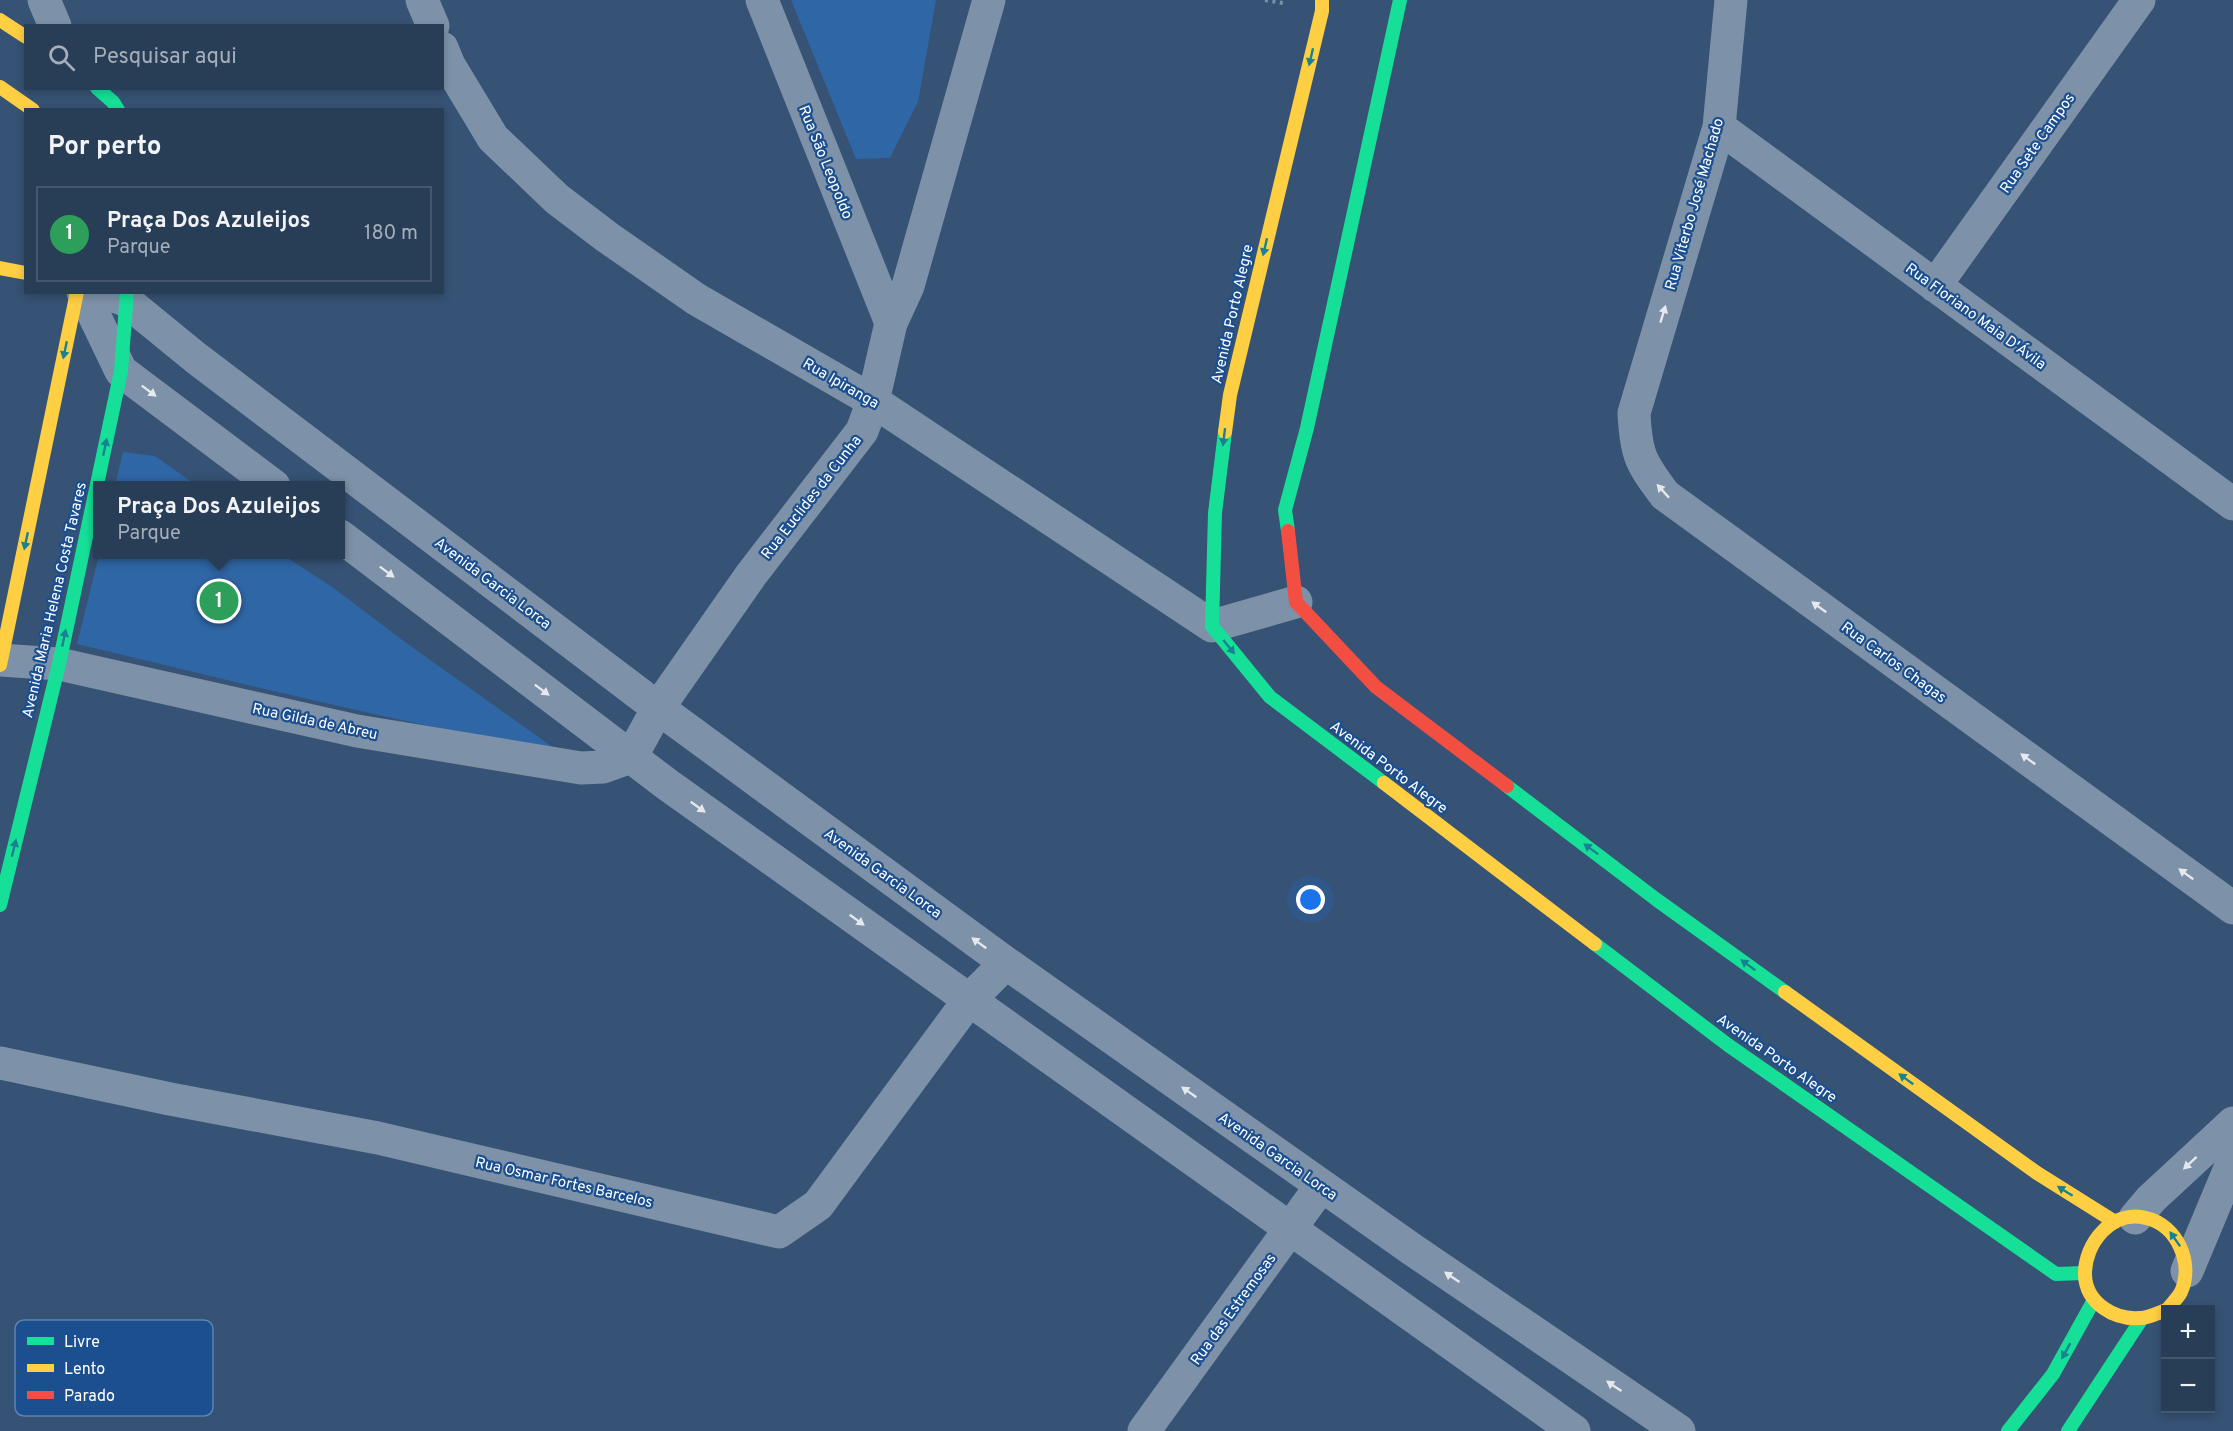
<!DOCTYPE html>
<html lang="pt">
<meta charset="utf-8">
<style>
body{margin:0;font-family:Overpass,sans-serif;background:#344961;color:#f1f3f6}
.controls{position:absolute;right:18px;bottom:18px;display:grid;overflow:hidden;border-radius:0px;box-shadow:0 3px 9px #0003}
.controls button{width:54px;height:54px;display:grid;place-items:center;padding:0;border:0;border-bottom:2px solid #44576d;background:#283e57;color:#f1f3f6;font:30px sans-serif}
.you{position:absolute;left:1311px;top:900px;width:21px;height:21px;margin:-15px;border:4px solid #fff;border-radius:50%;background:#1a73e8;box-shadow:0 0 0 9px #1a73e833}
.badge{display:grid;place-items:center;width:39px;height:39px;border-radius:50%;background:#e69b98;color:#fff;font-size:20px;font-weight:700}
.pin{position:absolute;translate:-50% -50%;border:3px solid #fff;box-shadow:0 2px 6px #0006}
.popup{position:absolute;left:93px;top:481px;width:252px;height:78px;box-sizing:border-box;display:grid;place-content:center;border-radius:0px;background:#283e57;filter:drop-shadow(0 2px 4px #0005);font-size:20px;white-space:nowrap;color:#a5aeba}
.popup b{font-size:22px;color:#f1f3f6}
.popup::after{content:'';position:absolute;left:50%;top:100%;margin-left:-12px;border:12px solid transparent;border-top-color:#283e57}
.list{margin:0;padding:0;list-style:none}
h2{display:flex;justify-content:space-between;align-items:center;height:78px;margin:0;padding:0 24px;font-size:26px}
h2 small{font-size:20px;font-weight:400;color:#a5aeba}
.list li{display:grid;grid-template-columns:39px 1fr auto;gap:18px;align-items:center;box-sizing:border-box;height:96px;margin:0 12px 12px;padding:0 12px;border:2px solid #44576d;border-radius:0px}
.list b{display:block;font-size:22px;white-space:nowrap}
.list p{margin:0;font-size:20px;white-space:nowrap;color:#a5aeba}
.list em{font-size:20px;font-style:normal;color:#a5aeba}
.icon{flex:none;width:33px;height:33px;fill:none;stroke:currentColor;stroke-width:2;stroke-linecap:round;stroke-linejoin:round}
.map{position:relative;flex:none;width:2233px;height:1431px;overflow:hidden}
.search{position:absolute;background:#283e57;box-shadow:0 3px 9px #0003;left:24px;top:24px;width:420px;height:66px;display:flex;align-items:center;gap:15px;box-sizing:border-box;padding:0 21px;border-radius:0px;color:#a5aeba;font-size:22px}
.panel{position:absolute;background:#283e57;box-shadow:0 3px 9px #0003;left:24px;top:108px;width:420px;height:186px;border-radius:0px}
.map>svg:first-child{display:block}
.green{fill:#2f66a5}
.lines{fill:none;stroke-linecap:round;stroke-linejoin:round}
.path{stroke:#7d92a8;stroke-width:4;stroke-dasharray:3 4.5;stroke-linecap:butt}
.street{stroke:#7d92a8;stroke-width:33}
.fast{stroke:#16e098;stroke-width:14}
.slow{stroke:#ffcf43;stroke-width:14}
.jam{stroke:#f24e42;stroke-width:14}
.oneway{fill:#198292}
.oneway2{fill:#e5e9ee}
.labels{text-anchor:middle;stroke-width:4.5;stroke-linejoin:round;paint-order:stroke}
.street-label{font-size:15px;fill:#fff;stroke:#1b4f8f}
.key{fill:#1b4f8f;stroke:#5f84b1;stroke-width:1.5}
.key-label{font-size:16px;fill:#fff}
</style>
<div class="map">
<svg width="2233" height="1431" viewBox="0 0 2233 1431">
<rect width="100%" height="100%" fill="#365274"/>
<path class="green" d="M791,0H936L918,102L890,158L856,159Z
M123,452L155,456L196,485H115Z
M99,555H283L331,586L405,642L561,753C399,722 238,683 77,644Z"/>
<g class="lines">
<path class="path" d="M1265,0L1283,3"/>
<path class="street" d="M44,0L55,26
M422,0L433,26
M762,0L891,323
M1731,0L1719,127L1634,413C1636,454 1640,462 1665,495L2233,908
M442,48L449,65L493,138L557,199L607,237L696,299L873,401L1212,626L1296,602
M1719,127L2233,504
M1935,286L2139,0
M83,292L121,371L274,486
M104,292L125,300L196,358L658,708L1006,963L1413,1250L1679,1431
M340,536L668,785L1574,1431
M0,660L59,664L357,731L581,768L603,767L631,757L658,708L751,575L862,431L873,401L891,323L908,286L989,0
M0,1063L170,1099L378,1138L779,1232L818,1205L969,1000L1006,963
M2135,1218L2151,1199L2233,1123
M2187,1271L2233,1161
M1144,1431L1321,1186"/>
<path class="fast" d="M97,88L113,102L118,110
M1225,432L1215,513L1212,626L1270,697L1384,783
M1288,531L1285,510L1307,428L1400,0
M1507,786L1657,900L1785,992
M0,905L59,664L121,371L127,292
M1595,944L1728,1045L2056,1274L2084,1273
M2008,1431L2053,1374L2094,1300
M2068,1431L2141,1320"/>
<path class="slow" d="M0,20L26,37
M0,87L33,110
M0,268L26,273
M1225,432L1230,395L1322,11V0
M0,665L77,292
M1384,783L1595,944
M1785,992L2037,1173L2115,1222
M2166,1310C2158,1313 2148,1318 2140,1318C2114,1320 2086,1303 2085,1275C2084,1244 2112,1209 2146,1218C2177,1225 2194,1263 2181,1292C2178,1298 2171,1304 2167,1310"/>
<path class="jam" d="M1288,531L1296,602L1376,687L1507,786"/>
</g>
<defs><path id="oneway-solid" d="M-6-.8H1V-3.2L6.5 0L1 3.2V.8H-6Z" transform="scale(1.5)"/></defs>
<g class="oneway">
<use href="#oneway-solid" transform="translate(1311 57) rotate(103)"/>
<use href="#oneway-solid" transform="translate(1265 247) rotate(103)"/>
<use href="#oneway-solid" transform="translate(65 350) rotate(102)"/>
<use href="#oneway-solid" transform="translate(1224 437) rotate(97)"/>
<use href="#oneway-solid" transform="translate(105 447) rotate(-78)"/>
<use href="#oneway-solid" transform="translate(26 541) rotate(102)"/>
<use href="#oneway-solid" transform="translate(64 638) rotate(-78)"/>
<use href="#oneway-solid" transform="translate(1229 647) rotate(51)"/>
<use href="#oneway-solid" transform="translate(14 848) rotate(-76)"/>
<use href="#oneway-solid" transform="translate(1591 849) rotate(-143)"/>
<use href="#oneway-solid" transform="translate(1748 965) rotate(-144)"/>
<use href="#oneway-solid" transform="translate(1906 1079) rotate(-144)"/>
<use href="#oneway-solid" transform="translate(2065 1191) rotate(-148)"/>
<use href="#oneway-solid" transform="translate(2175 1239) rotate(-125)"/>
<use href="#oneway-solid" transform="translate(2066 1351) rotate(119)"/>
</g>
<g class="oneway2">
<use href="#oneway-solid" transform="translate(1663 314) rotate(-73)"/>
<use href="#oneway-solid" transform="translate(149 391) rotate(37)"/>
<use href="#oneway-solid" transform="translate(1663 491) rotate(-132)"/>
<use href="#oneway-solid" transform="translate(387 572) rotate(37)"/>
<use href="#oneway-solid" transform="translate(1819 607) rotate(-144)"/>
<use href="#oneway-solid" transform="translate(542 690) rotate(37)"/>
<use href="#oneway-solid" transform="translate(2028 759) rotate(-144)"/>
<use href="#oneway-solid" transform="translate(698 807) rotate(36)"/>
<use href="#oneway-solid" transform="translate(2186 874) rotate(-144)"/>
<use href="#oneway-solid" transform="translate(857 920) rotate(36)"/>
<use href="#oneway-solid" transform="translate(979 943) rotate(-144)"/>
<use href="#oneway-solid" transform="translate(1189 1092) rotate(-145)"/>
<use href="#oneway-solid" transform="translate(2190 1163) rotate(137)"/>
<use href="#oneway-solid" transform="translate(1452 1277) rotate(-146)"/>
<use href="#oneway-solid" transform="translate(1614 1386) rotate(-146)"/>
</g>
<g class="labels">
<g class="street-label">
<text transform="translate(2037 143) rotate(-55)" y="5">Rua Sete Campos</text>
<text transform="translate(826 162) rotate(68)" y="5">Rua São Leopoldo</text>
<text transform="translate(1694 204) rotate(-74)" y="5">Rua Viterbo José Machado</text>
<text transform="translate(1232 314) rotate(-77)" y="5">Avenida Porto Alegre</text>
<text transform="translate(1976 316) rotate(36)" y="5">Rua Floriano Maia D'Ávila</text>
<text transform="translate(841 383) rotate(30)" y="5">Rua Ipiranga</text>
<text transform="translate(811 497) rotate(-52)" y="5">Rua Euclides da Cunha</text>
<text transform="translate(493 583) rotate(37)" y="5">Avenida Garcia Lorca</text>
<text transform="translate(54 600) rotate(-77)" y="5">Avenida Maria Helena Costa Tavares</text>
<text transform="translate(1894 662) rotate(36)" y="5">Rua Carlos Chagas</text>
<text transform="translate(315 721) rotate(12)" y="5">Rua Gilda de Abreu</text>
<text transform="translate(1389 767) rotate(37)" y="5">Avenida Porto Alegre</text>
<text transform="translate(883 873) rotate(36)" y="5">Avenida Garcia Lorca</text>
<text transform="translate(1777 1058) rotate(35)" y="5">Avenida Porto Alegre</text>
<text transform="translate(1278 1156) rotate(35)" y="5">Avenida Garcia Lorca</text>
<text transform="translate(564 1182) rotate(13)" y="5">Rua Osmar Fortes Barcelos</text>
<text transform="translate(1233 1309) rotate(-54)" y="5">Rua das Estremosas</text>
</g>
</g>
<rect x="15" y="1320" width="198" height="96" rx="9" class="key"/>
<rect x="27" y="1337" width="27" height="8" fill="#16e098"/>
<rect x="27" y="1364" width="27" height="8" fill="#ffcf43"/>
<rect x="27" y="1391" width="27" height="8" fill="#f24e42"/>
<g class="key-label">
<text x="64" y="1347">Livre</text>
<text x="64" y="1374">Lento</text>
<text x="64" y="1401">Parado</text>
</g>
</svg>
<div class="controls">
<button>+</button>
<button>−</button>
</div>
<div class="you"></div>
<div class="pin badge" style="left:219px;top:601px;background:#2e9e5b">1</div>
<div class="popup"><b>Praça Dos Azuleijos</b>Parque</div>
<div class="search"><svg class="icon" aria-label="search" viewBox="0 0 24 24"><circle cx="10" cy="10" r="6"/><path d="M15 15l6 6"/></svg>Pesquisar aqui</div>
<section class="panel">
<h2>Por perto<small></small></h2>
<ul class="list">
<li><span class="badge" style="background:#2e9e5b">1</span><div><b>Praça Dos Azuleijos</b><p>Parque</p></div><em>180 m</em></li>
</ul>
</section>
</div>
